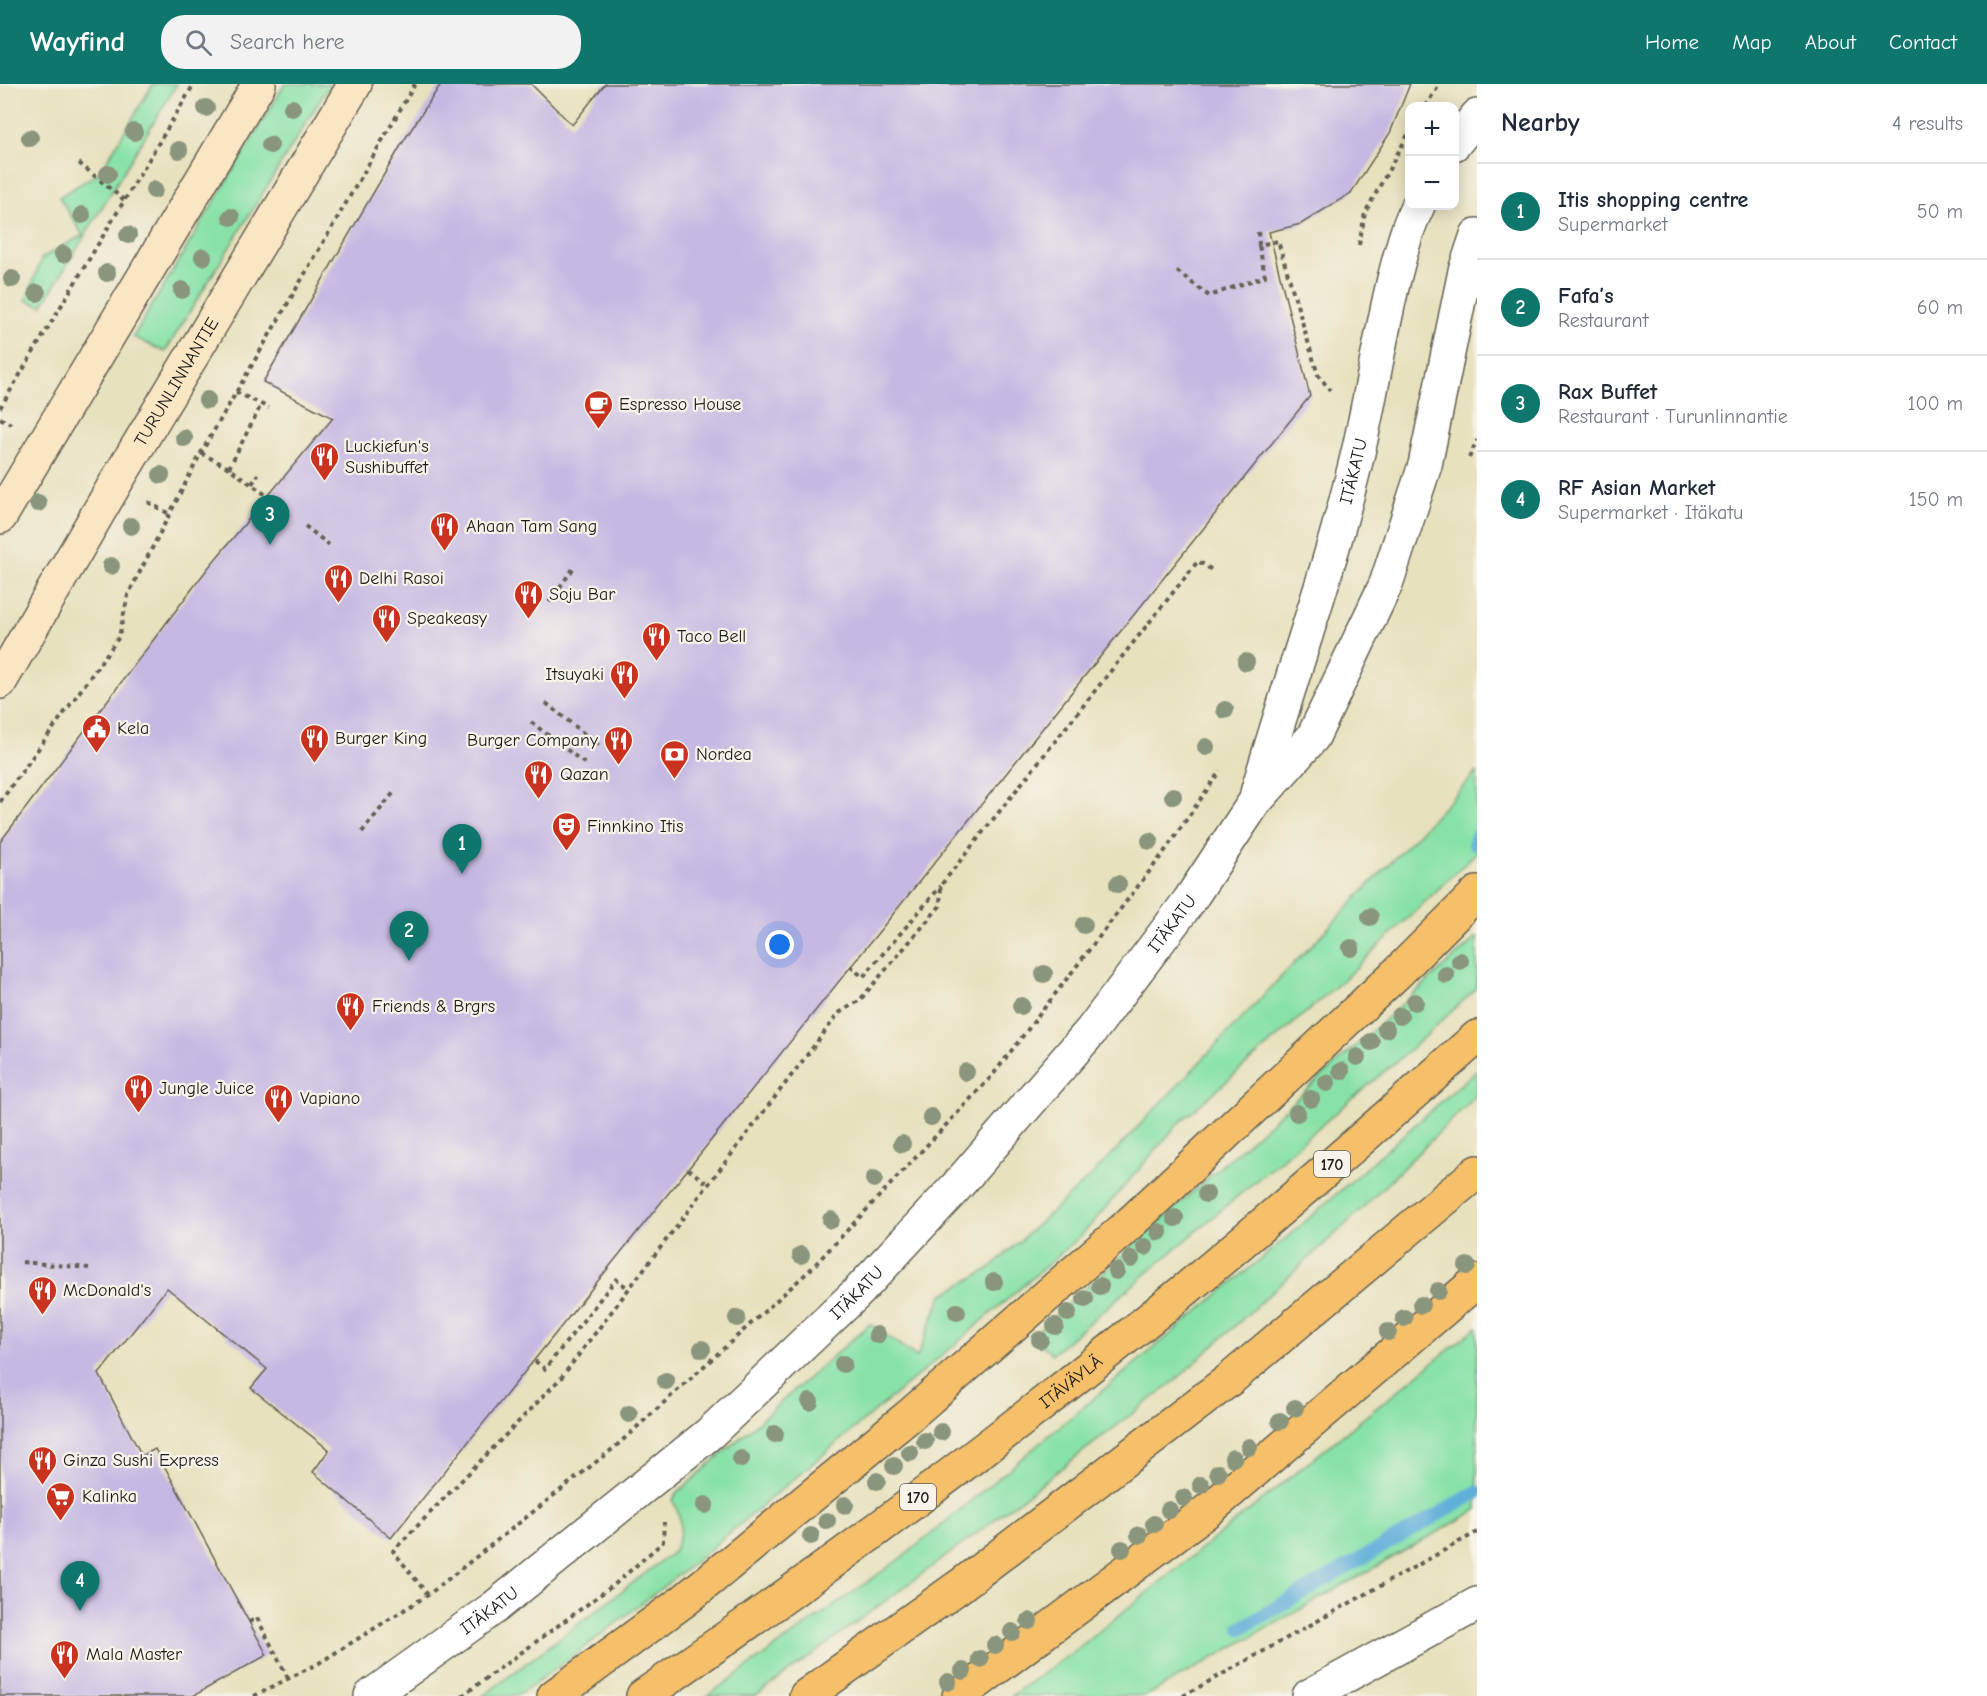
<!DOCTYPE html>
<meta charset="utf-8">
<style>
body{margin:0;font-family:"Comic Neue",sans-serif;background:#f2f2f3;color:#1f2937}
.controls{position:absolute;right:18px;top:18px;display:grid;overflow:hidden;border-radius:12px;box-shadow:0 3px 15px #0003}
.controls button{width:54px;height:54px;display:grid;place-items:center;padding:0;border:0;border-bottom:2px solid #e0e1e3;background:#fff;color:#1f2937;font:30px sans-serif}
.you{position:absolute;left:780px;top:861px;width:21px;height:21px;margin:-15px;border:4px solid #fff;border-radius:50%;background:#1a73e8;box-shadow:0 0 0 9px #1a73e833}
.badge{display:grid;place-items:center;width:39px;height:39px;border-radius:50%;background:#0f766e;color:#fff;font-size:20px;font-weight:700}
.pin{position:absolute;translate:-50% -50px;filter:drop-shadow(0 2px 3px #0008)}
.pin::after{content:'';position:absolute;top:32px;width:21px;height:18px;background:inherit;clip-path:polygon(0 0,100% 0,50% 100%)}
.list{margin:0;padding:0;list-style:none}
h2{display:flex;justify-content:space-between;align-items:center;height:78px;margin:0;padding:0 24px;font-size:26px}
h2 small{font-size:20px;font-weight:400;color:#747a83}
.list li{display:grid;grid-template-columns:39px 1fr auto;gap:18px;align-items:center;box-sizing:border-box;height:96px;padding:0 24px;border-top:2px solid #e0e1e3}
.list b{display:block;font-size:22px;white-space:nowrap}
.list p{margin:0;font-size:20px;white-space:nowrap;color:#747a83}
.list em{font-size:20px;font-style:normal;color:#747a83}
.icon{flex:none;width:33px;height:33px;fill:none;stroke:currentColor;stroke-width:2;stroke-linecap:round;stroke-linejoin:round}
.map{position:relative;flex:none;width:1477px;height:1612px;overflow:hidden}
header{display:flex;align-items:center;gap:36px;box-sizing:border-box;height:84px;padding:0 30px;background:#0f766e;color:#fff}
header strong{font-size:28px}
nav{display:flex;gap:33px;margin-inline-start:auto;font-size:21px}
.search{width:420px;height:54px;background:#f2f2f3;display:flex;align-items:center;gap:15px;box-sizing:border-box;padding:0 21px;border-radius:24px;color:#747a83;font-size:22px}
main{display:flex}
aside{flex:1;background:#fff}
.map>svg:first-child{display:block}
.green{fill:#88e2a7;stroke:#527f62;stroke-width:1.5}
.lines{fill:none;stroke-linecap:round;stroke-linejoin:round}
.stream{stroke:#60afda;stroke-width:14}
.building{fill:#c5b8e2}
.street-casing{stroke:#636154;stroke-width:36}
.secondary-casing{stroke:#636154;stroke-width:36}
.highway-casing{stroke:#636154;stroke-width:36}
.path{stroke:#636154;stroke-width:4;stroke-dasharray:4.5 4.5;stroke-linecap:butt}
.street{stroke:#fff;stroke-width:33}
.secondary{stroke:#fbe6c4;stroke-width:33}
.highway{stroke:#f6c06b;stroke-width:33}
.tree{fill:#89957c}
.labels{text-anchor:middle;stroke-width:4.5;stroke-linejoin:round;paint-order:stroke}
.shield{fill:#f7f3e8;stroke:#5e5c59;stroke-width:1.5}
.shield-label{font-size:16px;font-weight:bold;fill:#1c1c1c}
.street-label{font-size:18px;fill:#1c1c1c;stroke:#f7f3e8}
.poi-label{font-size:18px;fill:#1c1c1c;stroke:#f7f3e8;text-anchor:start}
</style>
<header>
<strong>Wayfind</strong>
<div class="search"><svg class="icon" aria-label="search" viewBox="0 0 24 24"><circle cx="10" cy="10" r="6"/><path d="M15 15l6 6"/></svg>Search here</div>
<nav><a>Home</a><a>Map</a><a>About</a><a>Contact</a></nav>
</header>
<main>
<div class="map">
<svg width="1477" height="1612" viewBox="0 0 1477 1612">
<rect width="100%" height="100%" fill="#f7f3e8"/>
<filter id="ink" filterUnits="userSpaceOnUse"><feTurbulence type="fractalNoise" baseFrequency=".0167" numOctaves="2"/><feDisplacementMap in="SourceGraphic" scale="12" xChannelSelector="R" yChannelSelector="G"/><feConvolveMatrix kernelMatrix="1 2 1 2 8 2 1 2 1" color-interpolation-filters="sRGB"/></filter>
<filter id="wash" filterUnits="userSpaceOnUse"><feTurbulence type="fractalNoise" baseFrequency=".008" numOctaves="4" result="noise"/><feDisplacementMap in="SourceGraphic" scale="24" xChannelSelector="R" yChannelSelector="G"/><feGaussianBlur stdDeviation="1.35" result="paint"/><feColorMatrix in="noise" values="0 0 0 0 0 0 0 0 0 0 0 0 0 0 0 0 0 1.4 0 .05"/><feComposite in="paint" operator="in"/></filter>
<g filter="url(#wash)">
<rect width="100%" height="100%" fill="#e7e1bd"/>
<path class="green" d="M153,0H177L42,222L26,216L42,174L83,151L59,113L100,88Z
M285,0H330L165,268L133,253Z
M1477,688V768L1341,898L1179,1039L1082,1151L952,1263L686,1485L588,1561L517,1612H483L672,1469C683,1451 683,1436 673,1417L676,1410L870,1240L917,1273L942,1211L989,1185L1091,1092Z
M1477,853V904L1412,964L1052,1270L1031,1253Z
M1477,986V1011L1346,1140L1175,1297L952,1468L756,1612H707L908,1469L1299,1143Z
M1477,1243V1426L1146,1612H1011L1077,1565Z"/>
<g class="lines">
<path class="stream" d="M1475,759L1477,752
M1241,1544L1477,1408"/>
</g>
<g id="blocks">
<path class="building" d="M441,0H531L572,41L605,0H1410L1390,49L1351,109L1301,140L1269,148L1310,312L391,1454L313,1388L329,1366L251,1304L267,1285L167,1204L99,1290L142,1372L155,1365L267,1571L193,1612H0V758L208,484L333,334L263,298L403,58Z"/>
</g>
</g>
<g filter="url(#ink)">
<use href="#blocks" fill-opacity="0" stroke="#636154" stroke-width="1.5"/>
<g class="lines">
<defs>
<g id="street">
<path d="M1454,60L1477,32"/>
<path id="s1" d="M1257,709C1291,592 1333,478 1360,360C1372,305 1381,249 1394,195C1401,169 1406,145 1418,122"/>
<path id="s2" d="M371,1612L495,1523L710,1349L858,1208L956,1103L1091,947L1189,817L1254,719L1313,653L1386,500L1425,381L1465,187L1477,151"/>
<path d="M1309,1612L1477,1520"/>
</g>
<g id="secondary">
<path d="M0,433L259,0"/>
<path id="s3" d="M0,598L115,400L355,0"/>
</g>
<g id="highway">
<path d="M554,1612L685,1516L909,1332L1127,1142L1396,890L1477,809"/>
<path id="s4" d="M643,1612C829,1484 1011,1349 1186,1205C1285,1123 1381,1038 1477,953"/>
<path d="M806,1612L961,1501L1229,1296L1477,1088"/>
<path d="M959,1612L1211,1424L1477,1197"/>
</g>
</defs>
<use href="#street" class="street-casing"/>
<use href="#secondary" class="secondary-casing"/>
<use href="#highway" class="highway-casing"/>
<path class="path" d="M1425,22L1440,0
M79,79L124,116
M1258,148L1259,161L1278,157L1318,291L1330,306
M1359,161L1365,129L1410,47
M1177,187L1209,212L1265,192L1259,161
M236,308L269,324
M0,324L194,0
M0,334L11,340
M201,369L229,384L266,411
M1469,374L1477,356
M229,384L261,321
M252,400L258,390
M148,418L171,431
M305,442L329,461
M549,518L575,482
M546,619L602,664
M531,638L588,682
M0,718L119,553L128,511L201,369L415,0
M362,748L395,707
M850,882L863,893L941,802
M688,1085L708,1100
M22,1178L89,1184
M535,1277L545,1285L616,1195L629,1205
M428,1511L393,1467L561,1294L839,929L859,917L940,822L941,801L1198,477L1212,486
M249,1538L257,1534L288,1594
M254,1612L319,1579L428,1511L615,1363L810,1186L992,992L1162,771L1220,687
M462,1612L615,1500L663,1458L664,1438
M1183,1612L1477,1448"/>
<use href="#street" class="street"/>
<use href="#secondary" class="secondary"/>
<use href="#highway" class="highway"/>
</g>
<g class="tree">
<circle cx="206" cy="24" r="9"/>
<circle cx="292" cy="24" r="9"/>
<circle cx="134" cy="48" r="9"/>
<circle cx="30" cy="54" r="9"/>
<circle cx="270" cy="61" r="9"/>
<circle cx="179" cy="66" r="9"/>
<circle cx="108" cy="90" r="9"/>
<circle cx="154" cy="106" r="9"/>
<circle cx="82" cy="131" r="9"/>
<circle cx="231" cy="133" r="9"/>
<circle cx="128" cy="151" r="9"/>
<circle cx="63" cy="170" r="9"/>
<circle cx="203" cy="173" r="9"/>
<circle cx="107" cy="189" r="9"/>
<circle cx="12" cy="195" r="9"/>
<circle cx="182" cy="206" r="9"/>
<circle cx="37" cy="209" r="9"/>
<circle cx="207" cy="316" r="9"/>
<circle cx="184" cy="354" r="9"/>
<circle cx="161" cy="391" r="9"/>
<circle cx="38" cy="419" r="9"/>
<circle cx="131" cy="442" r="9"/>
<circle cx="111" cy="482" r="9"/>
<circle cx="1246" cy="578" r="9"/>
<circle cx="1225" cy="626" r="9"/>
<circle cx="1206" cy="663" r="9"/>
<circle cx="1173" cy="712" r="9"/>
<circle cx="1150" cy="757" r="9"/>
<circle cx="1118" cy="800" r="9"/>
<circle cx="1370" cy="833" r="9"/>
<circle cx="1084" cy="841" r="9"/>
<circle cx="1351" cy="864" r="9"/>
<circle cx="1460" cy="877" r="9"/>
<circle cx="1044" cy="890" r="9"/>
<circle cx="1446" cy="891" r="9"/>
<circle cx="1415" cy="918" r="9"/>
<circle cx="1021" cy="922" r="9"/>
<circle cx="1400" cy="932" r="9"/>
<circle cx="1386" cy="945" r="9"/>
<circle cx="1371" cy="958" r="9"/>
<circle cx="1357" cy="973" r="9"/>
<circle cx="1341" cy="987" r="9"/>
<circle cx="966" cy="988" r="9"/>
<circle cx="1327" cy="999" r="9"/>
<circle cx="1311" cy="1015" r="9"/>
<circle cx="1297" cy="1029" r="9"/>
<circle cx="931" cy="1033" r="9"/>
<circle cx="902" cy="1060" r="9"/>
<circle cx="874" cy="1095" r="9"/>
<circle cx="1206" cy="1110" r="9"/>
<circle cx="1175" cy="1134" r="9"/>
<circle cx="831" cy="1136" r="9"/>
<circle cx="1159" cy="1148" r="9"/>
<circle cx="1145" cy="1163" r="9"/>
<circle cx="801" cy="1171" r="9"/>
<circle cx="1131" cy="1175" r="9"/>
<circle cx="1467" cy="1182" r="9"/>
<circle cx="1116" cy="1187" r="9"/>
<circle cx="994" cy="1198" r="9"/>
<circle cx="1100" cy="1202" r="9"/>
<circle cx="1438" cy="1207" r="9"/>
<circle cx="1085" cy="1215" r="9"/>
<circle cx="1421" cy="1221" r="9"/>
<circle cx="957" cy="1228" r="9"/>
<circle cx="1068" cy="1229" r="9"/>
<circle cx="737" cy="1234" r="9"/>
<circle cx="1404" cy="1234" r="9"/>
<circle cx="1055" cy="1242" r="9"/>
<circle cx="1388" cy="1248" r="9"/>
<circle cx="877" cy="1251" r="9"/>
<circle cx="1040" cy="1256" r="9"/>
<circle cx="702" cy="1265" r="9"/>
<circle cx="843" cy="1280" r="9"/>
<circle cx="666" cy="1297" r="9"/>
<circle cx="810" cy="1318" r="9"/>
<circle cx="1295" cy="1324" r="9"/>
<circle cx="629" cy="1330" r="9"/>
<circle cx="1280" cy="1337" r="9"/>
<circle cx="941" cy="1348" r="9"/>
<circle cx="775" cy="1350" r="9"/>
<circle cx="925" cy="1357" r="9"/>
<circle cx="1249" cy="1363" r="9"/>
<circle cx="910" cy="1369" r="9"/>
<circle cx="1233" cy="1374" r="9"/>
<circle cx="741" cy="1375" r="9"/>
<circle cx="894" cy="1382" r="9"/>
<circle cx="1218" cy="1389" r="9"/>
<circle cx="877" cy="1397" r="9"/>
<circle cx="1201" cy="1401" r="9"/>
<circle cx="1184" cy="1414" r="9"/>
<circle cx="705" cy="1421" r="9"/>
<circle cx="845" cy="1421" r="9"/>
<circle cx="1169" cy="1426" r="9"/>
<circle cx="827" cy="1437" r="9"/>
<circle cx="1154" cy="1440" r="9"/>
<circle cx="1139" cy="1451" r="9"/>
<circle cx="811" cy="1452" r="9"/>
<circle cx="1122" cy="1465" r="9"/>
<circle cx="1029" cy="1537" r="9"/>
<circle cx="1012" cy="1548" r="9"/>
<circle cx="995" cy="1561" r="9"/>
<circle cx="980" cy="1575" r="9"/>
<circle cx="963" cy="1587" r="9"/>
<circle cx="948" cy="1598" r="9"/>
</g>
</g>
<defs>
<symbol id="cafe-pin" viewBox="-11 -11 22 30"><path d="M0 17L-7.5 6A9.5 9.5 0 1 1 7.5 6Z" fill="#c8321e" stroke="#f7f3e8"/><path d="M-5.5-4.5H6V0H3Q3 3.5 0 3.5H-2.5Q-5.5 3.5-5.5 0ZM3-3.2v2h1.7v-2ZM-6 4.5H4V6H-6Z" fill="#fff"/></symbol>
<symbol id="restaurant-pin" viewBox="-11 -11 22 30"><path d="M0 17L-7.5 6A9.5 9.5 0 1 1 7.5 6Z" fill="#c8321e" stroke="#f7f3e8"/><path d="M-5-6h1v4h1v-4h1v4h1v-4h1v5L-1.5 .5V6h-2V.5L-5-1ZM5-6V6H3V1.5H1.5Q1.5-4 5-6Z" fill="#fff"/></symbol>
<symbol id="civic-pin" viewBox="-11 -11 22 30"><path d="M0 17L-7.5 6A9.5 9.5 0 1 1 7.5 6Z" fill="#c8321e" stroke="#f7f3e8"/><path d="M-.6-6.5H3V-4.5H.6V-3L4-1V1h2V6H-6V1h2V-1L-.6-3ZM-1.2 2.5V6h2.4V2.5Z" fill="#fff"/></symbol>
<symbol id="bank-pin" viewBox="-11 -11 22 30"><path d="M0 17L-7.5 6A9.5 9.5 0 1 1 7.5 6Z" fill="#c8321e" stroke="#f7f3e8"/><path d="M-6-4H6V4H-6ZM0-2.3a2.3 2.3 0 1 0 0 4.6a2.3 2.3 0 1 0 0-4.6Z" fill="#fff"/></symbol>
<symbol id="theatre-pin" viewBox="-11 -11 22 30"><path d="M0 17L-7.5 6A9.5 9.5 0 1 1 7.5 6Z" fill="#c8321e" stroke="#f7f3e8"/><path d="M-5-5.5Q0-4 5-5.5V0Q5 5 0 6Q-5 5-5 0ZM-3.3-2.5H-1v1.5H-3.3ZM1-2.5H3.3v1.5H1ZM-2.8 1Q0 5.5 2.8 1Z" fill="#fff"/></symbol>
<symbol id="supermarket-pin" viewBox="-11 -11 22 30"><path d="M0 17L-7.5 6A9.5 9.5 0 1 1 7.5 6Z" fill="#c8321e" stroke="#f7f3e8"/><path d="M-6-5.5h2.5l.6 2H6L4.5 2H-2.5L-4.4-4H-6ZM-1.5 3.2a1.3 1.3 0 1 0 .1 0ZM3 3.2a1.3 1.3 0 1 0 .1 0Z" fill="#fff"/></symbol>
</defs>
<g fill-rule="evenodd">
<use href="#cafe-pin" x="582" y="304" width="33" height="45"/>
<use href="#restaurant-pin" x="308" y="356" width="33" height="45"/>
<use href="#restaurant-pin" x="428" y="426" width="33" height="45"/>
<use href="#restaurant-pin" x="322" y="478" width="33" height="45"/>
<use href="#restaurant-pin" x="512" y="494" width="33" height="45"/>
<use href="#restaurant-pin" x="370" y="518" width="33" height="45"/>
<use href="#restaurant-pin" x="640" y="536" width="33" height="45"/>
<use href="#restaurant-pin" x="608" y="574" width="33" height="45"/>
<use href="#civic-pin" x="80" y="628" width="33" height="45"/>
<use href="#restaurant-pin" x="298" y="638" width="33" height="45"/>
<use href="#restaurant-pin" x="602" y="640" width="33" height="45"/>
<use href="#bank-pin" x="658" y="654" width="33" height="45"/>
<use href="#restaurant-pin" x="522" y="674" width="33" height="45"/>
<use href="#theatre-pin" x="550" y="726" width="33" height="45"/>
<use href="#restaurant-pin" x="334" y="906" width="33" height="45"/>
<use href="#restaurant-pin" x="122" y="988" width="33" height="45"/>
<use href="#restaurant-pin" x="262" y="998" width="33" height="45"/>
<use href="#restaurant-pin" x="26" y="1190" width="33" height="45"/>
<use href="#restaurant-pin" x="26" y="1360" width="33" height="45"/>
<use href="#supermarket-pin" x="44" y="1396" width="33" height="45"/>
<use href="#restaurant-pin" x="48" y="1554" width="33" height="45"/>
</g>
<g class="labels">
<g class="shield">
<rect x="1314" y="1067" width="36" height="26" rx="4.5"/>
<rect x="900" y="1400" width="36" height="26" rx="4.5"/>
</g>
<g class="shield-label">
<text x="1332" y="1086">170</text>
<text x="918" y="1419">170</text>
</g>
<g class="street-label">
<text dy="6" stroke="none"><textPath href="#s3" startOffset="348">TURUNLINNANTIE</textPath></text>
<text dy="6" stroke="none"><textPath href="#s1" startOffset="336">ITÄKATU</textPath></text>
<text dy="6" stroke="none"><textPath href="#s2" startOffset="1118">ITÄKATU</textPath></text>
<text dy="6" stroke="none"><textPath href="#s2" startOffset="632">ITÄKATU</textPath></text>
<text dy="6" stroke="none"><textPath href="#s4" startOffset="531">ITÄVÄYLÄ</textPath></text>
<text dy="6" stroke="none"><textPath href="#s2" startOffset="146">ITÄKATU</textPath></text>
</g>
<g class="poi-label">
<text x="619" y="326">Espresso House</text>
<text x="345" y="368">Luckiefun's<tspan x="345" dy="21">Sushibuffet</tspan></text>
<text x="466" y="448">Ahaan Tam Sang</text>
<text x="359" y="500">Delhi Rasoi</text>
<text x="549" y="516">Soju Bar</text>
<text x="407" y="540">Speakeasy</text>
<text x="677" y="558">Taco Bell</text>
<text x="604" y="596" text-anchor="end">Itsuyaki</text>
<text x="117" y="650">Kela</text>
<text x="335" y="660">Burger King</text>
<text x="598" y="662" text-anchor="end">Burger Company</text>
<text x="696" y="676">Nordea</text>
<text x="560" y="696">Qazan</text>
<text x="587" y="748">Finnkino Itis</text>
<text x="372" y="928">Friends &amp; Brgrs</text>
<text x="159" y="1010">Jungle Juice</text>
<text x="300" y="1020">Vapiano</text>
<text x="63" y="1212">McDonald's</text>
<text x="63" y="1382">Ginza Sushi Express</text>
<text x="82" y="1418">Kalinka</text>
<text x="86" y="1576">Mala Master</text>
</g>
</g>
</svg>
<div class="controls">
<button>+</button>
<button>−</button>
</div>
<div class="you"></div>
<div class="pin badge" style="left:462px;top:790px">1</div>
<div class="pin badge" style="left:409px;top:877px">2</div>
<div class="pin badge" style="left:270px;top:461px">3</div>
<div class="pin badge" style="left:80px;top:1527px">4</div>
</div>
<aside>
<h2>Nearby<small>4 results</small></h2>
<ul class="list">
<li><span class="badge">1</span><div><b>Itis shopping centre</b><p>Supermarket</p></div><em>50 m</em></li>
<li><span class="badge">2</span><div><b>Fafa’s</b><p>Restaurant</p></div><em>60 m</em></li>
<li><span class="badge">3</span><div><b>Rax Buffet</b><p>Restaurant · Turunlinnantie</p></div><em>100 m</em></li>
<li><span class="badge">4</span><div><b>RF Asian Market</b><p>Supermarket · Itäkatu</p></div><em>150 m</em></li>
</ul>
</aside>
</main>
